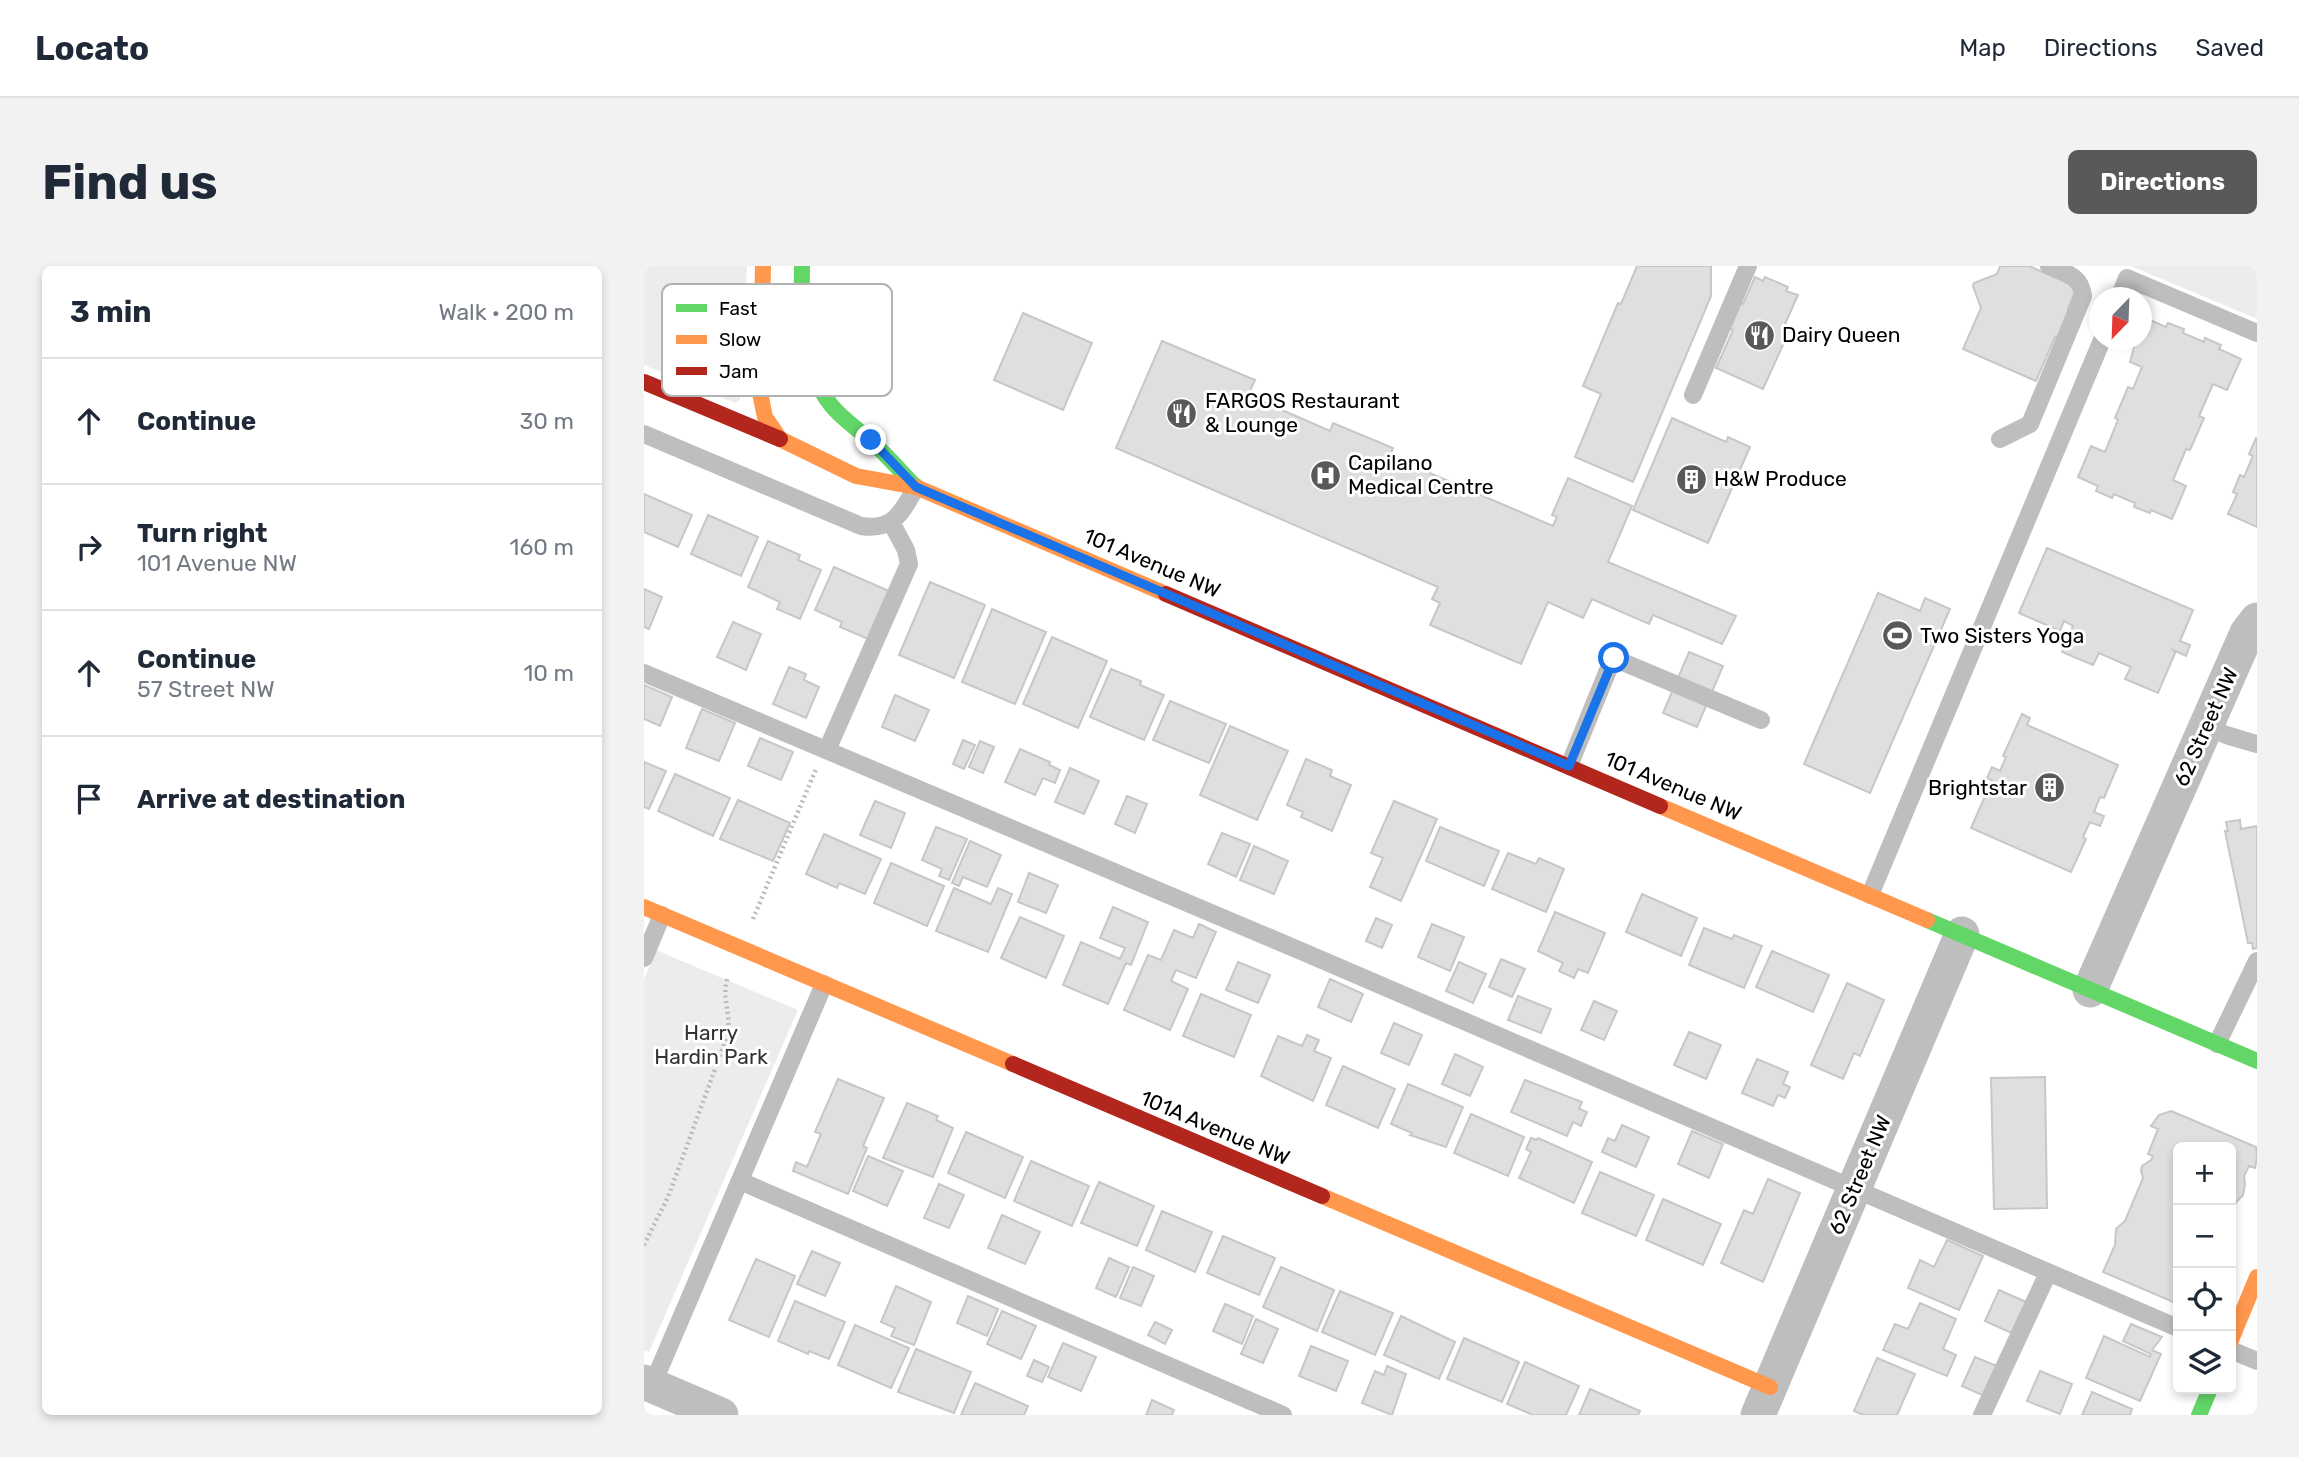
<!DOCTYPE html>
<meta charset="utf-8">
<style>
body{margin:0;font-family:Rubik,sans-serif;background:#f2f2f3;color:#1f2937}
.controls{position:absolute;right:21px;bottom:21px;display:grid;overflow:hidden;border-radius:10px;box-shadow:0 4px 10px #0003}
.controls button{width:63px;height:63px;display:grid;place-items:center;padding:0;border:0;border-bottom:2px solid #e0e1e3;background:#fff;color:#1f2937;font:35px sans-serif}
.compass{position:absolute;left:1445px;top:21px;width:63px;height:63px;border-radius:50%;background:#fff;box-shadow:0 4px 10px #0003;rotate:203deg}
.stop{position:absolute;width:21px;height:21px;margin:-16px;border:5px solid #1a73e8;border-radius:50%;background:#fff}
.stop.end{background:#1a73e8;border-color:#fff;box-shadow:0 2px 7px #0008}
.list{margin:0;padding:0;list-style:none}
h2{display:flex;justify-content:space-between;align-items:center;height:91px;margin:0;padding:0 28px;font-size:30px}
h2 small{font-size:23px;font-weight:400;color:#747a83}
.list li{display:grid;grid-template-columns:46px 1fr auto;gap:21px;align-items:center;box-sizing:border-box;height:126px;padding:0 28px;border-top:2px solid #e0e1e3}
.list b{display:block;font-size:26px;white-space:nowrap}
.list p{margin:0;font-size:23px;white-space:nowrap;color:#747a83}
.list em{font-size:23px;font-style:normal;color:#747a83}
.icon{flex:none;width:38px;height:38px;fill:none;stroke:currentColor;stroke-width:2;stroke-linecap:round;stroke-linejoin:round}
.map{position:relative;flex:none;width:1613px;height:1149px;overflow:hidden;border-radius:10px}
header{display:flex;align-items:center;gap:42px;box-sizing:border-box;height:98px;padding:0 35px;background:#fff;border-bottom:2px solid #e0e1e3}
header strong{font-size:33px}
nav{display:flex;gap:38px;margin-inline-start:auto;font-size:24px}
.intro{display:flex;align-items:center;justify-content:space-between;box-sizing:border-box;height:168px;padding:0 42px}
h1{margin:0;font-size:49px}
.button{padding:18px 32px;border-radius:10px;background:#595959;color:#fff;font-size:24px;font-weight:700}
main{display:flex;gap:42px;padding:0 42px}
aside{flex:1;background:#fff;border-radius:10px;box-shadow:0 4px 10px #0003}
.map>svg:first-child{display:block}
.green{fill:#ececec}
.building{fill:#dfdfdf;stroke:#c7c7c7;stroke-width:2}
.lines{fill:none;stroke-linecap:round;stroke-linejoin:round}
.path{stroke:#b9b9b9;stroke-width:4.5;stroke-dasharray:2 3.5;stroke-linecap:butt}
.lane{stroke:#bebebe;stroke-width:18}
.street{stroke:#bebebe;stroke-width:35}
.fast{stroke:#63d668;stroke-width:16}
.slow{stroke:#ff974d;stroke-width:16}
.jam{stroke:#b3261e;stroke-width:16}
.route{stroke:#1a73e8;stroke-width:9}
.labels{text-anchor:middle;stroke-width:6;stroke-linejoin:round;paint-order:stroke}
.poi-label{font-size:21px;fill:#000;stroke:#fff;text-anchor:start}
.street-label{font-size:21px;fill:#000;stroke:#fff}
.park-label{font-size:21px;fill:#333;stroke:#fff}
.key{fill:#fff;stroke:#b2b2b2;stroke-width:2}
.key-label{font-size:19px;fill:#000}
</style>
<header>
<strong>Locato</strong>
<nav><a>Map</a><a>Directions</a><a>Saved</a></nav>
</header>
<div class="intro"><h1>Find us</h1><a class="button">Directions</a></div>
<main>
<aside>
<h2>3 min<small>Walk · 200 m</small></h2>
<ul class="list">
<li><svg class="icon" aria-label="ahead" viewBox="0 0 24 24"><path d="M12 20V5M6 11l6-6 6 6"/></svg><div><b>Continue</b></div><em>30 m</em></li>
<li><svg class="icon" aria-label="right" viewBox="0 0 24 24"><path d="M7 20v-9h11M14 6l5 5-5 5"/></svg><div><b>Turn right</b><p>101 Avenue NW</p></div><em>160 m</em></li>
<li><svg class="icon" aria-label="ahead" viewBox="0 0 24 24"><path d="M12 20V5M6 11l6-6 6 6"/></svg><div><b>Continue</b><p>57 Street NW</p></div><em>10 m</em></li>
<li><svg class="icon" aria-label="arrive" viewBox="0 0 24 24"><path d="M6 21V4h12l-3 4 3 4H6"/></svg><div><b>Arrive at destination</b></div></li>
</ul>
</aside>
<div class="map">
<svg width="1613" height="1149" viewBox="0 0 1613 1149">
<rect width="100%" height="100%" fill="#fff"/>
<path class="green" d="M0,0H103L96,134L91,137L0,99Z
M1487,0H1613V53Z
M12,684L154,744L5,1086L0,1084V713Z"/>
<path class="building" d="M993,0H1067V30L989,216L931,191L957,128L939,120L974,37L977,38Z
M1356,0H1385L1433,21L1424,42L1431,64L1411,71L1392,115L1319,83L1337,42L1329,20L1330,17L1353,8Z
M1111,11L1119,15L1121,11L1144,21L1142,25L1154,29L1141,58L1147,61L1119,123L1072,102L1089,64L1081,60L1092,35L1099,38Z
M379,47L448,77L419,144L350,114Z
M1501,52L1522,61L1524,57L1540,63L1539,67L1560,76L1561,72L1577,79L1575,83L1597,93L1583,124L1569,118L1555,150L1560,152L1546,184L1542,183L1529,214L1542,220L1528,253L1507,244L1506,247L1490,241L1491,237L1470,228L1468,232L1452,225L1454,220L1434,211L1447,180L1461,186L1474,154L1471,152L1484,121L1489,123L1498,101L1486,96L1492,74H1498V62Z
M518,75L611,114L604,129L686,165L689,157L749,182L746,190L909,260L913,251L908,249L924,212L988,240L964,296L1092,350L1078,378L1009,349L1005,358L948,333L939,352L904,336L877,398L786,359L796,337L788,333L794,321L472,182Z
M1028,152L1082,176L1084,171L1106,181L1064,277L989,244Z
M1612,172H1613V261L1584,248L1593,228L1589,226L1596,209L1600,211L1609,190L1605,188Z
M0,228L48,249L34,281L0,266Z
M64,249L114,271L97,310L47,288Z
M124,275L156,289L154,294L177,304L156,353L133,343L136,336L104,321Z
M1403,282L1549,344L1536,375L1546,379L1542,390L1529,384L1531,387L1514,427L1481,413L1487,401L1455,387L1449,399L1418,386L1429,360L1420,355L1416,365L1375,347Z
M190,301L245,325L224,373L196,361L198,356L171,344Z
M286,316L341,339L310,412L255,389Z
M0,323L18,331L5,363L0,361Z
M1234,327L1276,345L1281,332L1306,343L1226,527L1160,498Z
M348,343L402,366L371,438L318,416Z
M89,356L117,368L102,404L73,391Z
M408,371L463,395L434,462L379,438Z
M1045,386L1079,400L1053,461L1019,447Z
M145,401L162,408L160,414L175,421L162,452L129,438Z
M467,403L497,415L496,419L520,429L500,474L446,451Z
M0,419L28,431L16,460L0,453Z
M251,429L285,444L271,475L238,461Z
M526,435L582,458L565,497L509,474Z
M58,443L91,457L75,495L42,482Z
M1378,448L1386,452L1383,459L1474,499L1460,532L1456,531L1450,546L1460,550L1456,560L1446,556L1439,571L1442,573L1427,606L1327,562L1342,528L1345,529L1351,516L1343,512L1348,501L1356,505L1362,491L1359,490Z
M586,460L644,485L613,554L556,529Z
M116,472L149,486L137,514L104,500Z
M319,474L331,479L320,503L309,498Z
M336,475L350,481L339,507L325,501Z
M376,483L406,496L405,499L416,504L411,517L399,512L391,529L361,516Z
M662,493L688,504L686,510L707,519L688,565L657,551L659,546L643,539Z
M0,496L22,505L5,543L0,541Z
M426,502L455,515L440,548L411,536Z
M31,508L86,532L69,570L14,545Z
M483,530L503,538L491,567L471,558Z
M94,534L146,557L129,595L76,573Z
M231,535L261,547L247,582L216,569Z
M750,535L793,553L757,635L726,621L739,592L727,587Z
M1596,554L1597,563L1613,560V682L1609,683L1608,677H1604L1581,565H1584L1582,556Z
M292,561L323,573L305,614L295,610L298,603L278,594Z
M796,561L855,585L840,620L782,595Z
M578,567L606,578L592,611L564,598Z
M180,568L237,593L221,628L195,617L193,622L162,608Z
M326,575L357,589L343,621L319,611L315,620L308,617Z
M610,580L644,595L630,628L596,614Z
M864,587L892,598L895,592L920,603L902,646L848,623Z
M247,597L300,620L283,660L230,637Z
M385,607L414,619L402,647L374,636Z
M310,622L347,638L354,622L368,628L344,686L292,665Z
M998,628L1053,652L1037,690L982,666Z
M469,641L504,656L487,699L482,697L464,738L419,719L437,676L476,693L481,682L456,672Z
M911,646L961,667L944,707L934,703L930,712L915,705L919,697L894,685Z
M376,651L420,670L402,712L357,692Z
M732,652L748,659L738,682L722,675Z
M555,658L572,666L552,712L532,704L527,715L544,723L526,764L480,744L504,689L517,694L530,664L549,672Z
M788,658L820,671L806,705L774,691Z
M1060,662L1088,673L1090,669L1118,680L1100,722L1045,699Z
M1128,685L1185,709L1169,746L1112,721Z
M857,693L881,703L868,731L845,721Z
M594,696L626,709L614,737L582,724Z
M815,696L842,708L829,737L802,725Z
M686,713L719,728L707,756L674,741Z
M1203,717L1240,734L1216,790L1210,787L1199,813L1167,799Z
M557,728L607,749L590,791L539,770Z
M874,730L907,743L897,767L864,754Z
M950,735L973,745L960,774L937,764Z
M750,757L778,769L765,799L737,787Z
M1045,766L1077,779L1062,813L1030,799Z
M663,769L675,774L670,785L687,792L669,835L617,810L634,770L658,780Z
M811,788L839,801L826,830L798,818Z
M1113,793L1144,806L1139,818L1146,821L1141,832L1134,829L1129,840L1098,827Z
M699,800L751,823L734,862L682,839Z
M1401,811L1403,942L1350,943L1347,812Z
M194,813L240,832L219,880L223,882L204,928L149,905L152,896L163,901L177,868L171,866Z
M881,814L938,836L935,843L943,846L937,860L929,856L923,870L867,846Z
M764,818L819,841L802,881L766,869L768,867L747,858Z
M263,837L294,850L292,854L309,862L289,911L239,892Z
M1527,845L1612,881L1613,892L1611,902L1605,900L1600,910L1601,918L1599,929L1587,942V881H1534V1038L1459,1006L1471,979L1472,963L1481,955L1499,912L1497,905L1498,900L1507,894L1509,890L1504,888L1514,863L1507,860L1515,849Z
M827,848L880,871L864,910L810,887Z
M978,859L1005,871L992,901L958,886L964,872L971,875Z
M1048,865L1079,878L1065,912L1034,898Z
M322,866L379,891L361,932L304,907Z
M887,872L893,874L894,872L948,896L930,937L875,912L887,886L882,883Z
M224,890L259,905L243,940L209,925Z
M387,895L445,920L428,960L370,935Z
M956,906L1010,929L992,970L938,947Z
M1124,913L1156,927L1119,1016L1077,997L1100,944L1109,948Z
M455,916L510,940L493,980L437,957Z
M295,918L320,929L305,962L280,952Z
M1019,933L1077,958L1059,999L1002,974Z
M518,945L568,966L551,1006L502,984Z
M358,949L396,966L381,998L344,982Z
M579,970L631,992L615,1029L563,1007Z
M1303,974L1339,990L1315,1044L1264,1022L1276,994L1290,1001Z
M168,985L196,997L181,1030L153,1018Z
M465,992L485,1001L472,1031L452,1022Z
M112,993L151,1010L125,1071L85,1054Z
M489,1001L510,1010L497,1040L476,1032Z
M637,1001L690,1024L673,1065L619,1041Z
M252,1020L287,1036L270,1079L247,1070L251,1062L237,1056Z
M1355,1024L1389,1039L1374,1070L1341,1055Z
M696,1025L749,1047L731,1089L678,1066Z
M324,1030L354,1043L343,1070L313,1057Z
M151,1035L201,1056L185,1093L165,1085L164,1088L134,1075Z
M1276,1037L1312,1053L1299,1083L1312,1089L1303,1110L1239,1084L1251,1058L1264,1063Z
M581,1038L609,1050L598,1078L569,1065Z
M358,1045L392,1060L377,1093L343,1078Z
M757,1050L811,1076L795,1113L740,1089Z
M612,1053L634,1063L619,1097L597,1088Z
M511,1056L528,1064L521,1078L504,1069Z
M1487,1058L1518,1071L1508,1084L1517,1088L1496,1135L1442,1112L1460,1070L1506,1091L1507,1088L1479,1075Z
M211,1059L265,1082L247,1122L194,1099Z
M820,1072L875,1096L858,1136L803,1113Z
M419,1077L452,1091L437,1125L404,1111Z
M667,1080L704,1095L692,1125L655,1110Z
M272,1083L327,1106L310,1147L254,1126Z
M1331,1091L1360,1103L1347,1133L1318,1120Z
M1233,1092L1271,1108L1253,1149H1219L1210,1145Z
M390,1094L405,1101L398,1116L383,1110Z
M881,1096L935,1120L922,1149H889L863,1138Z
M743,1100L762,1108L748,1149L718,1137L731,1105L740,1109Z
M1396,1105L1428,1118L1416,1148L1383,1135Z
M331,1117L384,1140L380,1149H317Z
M946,1123L996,1145L994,1149H935Z
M1448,1126L1488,1143L1486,1149H1438Z
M508,1134L530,1144L528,1149H502Z"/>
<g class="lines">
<path class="path" d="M109,653L172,503
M0,979L24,931L84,768C87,748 77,730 84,711"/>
<path class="lane" d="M1475,32L1483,12L1613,67
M1049,129L1104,0
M0,168L217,260C250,265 258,246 272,221
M1356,173L1386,158L1439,30C1437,10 1422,7 1405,0
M0,407L657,685L1534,1062
M1562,459L1582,469L1613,478
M183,484L265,298L262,284L247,256
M925,500L969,392L1117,454
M1226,629L1458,74
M0,692L18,649
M1573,778L1613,695
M96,915L639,1149
M1587,1084L1613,1095
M8,1120L180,718
M1338,1149L1404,1007"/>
<path class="street" d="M1446,724L1603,367L1613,354
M0,1116L77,1149
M1114,1149L1318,668"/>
<path class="fast" d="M158,0C157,46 157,101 187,139C198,153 214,163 227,175C243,189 257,206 272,221
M1283,654L1613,795
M1555,1149L1566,1123"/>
<path class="slow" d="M119,0L116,127L121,151L136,173L212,210L272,221L522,328
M1016,540L1283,654
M0,641L369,798
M678,930L1126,1121
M1587,1074L1613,1011"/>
<path class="jam" d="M0,116L136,173
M522,328L1016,540
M369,798L678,930"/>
</g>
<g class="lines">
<path class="route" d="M227,174L272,221L925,500L970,392"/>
</g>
<defs>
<symbol id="restaurant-disc" viewBox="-11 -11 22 22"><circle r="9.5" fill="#595959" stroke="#fff"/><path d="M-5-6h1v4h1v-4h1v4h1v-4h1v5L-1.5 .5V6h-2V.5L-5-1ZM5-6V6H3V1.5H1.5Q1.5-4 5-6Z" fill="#fff"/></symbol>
<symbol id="hospital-disc" viewBox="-11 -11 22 22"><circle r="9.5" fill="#595959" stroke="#fff"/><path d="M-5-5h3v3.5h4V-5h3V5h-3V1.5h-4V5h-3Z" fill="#fff"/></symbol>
<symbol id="building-disc" viewBox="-11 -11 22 22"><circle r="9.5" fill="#595959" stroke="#fff"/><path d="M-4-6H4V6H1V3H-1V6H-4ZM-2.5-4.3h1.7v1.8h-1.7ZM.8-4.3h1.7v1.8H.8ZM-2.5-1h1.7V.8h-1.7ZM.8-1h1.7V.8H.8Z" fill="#fff"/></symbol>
<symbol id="stadium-disc" viewBox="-11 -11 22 22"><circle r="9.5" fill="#595959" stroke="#fff"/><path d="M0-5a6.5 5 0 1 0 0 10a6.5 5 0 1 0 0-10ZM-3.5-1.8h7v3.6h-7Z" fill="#fff"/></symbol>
</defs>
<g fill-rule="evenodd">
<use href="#restaurant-disc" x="1098" y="52" width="35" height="35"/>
<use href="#restaurant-disc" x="520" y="130" width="35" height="35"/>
<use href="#hospital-disc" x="664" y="192" width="35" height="35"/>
<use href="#building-disc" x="1030" y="196" width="35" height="35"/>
<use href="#stadium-disc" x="1236" y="352" width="35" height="35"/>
<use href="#building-disc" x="1388" y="504" width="35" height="35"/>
</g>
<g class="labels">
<g class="poi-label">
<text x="1138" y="76">Dairy Queen</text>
<text x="561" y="142">FARGOS Restaurant<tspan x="561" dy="24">&amp; Lounge</tspan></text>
<text x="704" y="204">Capilano<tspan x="704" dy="24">Medical Centre</tspan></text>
<text x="1070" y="220">H&amp;W Produce</text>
<text x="1276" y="377">Two Sisters Yoga</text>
<text x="1383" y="529" text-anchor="end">Brightstar</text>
</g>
<g class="street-label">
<text transform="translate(508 297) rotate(23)" y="7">101 Avenue NW</text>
<text transform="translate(1562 461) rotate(-66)" y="7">62 Street NW</text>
<text transform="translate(1029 520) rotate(23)" y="7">101 Avenue NW</text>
<text transform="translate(571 862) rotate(23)" y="7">101A Avenue NW</text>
<text transform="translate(1216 909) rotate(-67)" y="7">62 Street NW</text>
</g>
<g class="park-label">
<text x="67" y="774">Harry<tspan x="67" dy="24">Hardin Park</tspan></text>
</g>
</g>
<rect x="18" y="18" width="230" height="112" rx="10" class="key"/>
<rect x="32" y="38" width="31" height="8" fill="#63d668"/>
<rect x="32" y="69" width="31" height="9" fill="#ff974d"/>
<rect x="32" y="101" width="31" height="8" fill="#b3261e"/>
<g class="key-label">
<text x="75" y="49">Fast</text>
<text x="75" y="80">Slow</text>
<text x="75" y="112">Jam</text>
</g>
</svg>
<div class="controls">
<button>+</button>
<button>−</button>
<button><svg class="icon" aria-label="locate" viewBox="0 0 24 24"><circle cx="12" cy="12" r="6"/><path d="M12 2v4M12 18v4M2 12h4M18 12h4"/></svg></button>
<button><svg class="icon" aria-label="layers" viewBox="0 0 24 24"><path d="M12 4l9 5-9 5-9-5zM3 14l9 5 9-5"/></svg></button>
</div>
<svg class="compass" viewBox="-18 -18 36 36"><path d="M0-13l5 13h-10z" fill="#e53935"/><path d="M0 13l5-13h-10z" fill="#747a83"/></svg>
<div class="stop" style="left:970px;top:392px"></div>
<div class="stop end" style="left:227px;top:174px"></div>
</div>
</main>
